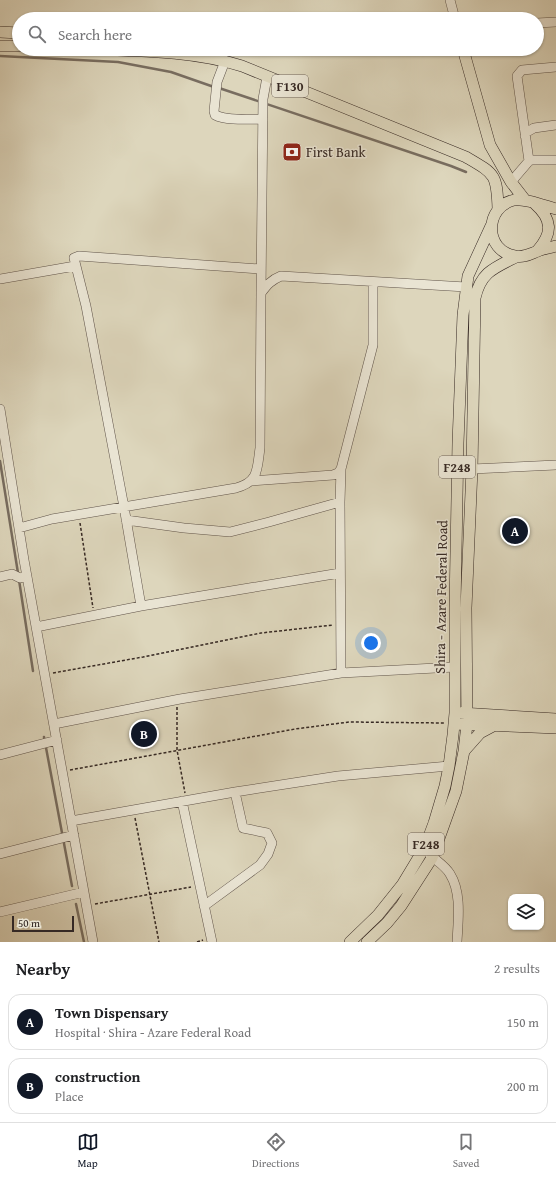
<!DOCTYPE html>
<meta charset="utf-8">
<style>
body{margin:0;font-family:"Gentium Book Plus",serif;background:#f6f6f6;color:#202124}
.controls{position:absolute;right:12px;bottom:12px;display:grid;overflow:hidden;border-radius:8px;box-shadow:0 1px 3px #0004}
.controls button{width:36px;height:36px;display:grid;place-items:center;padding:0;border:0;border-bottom:1px solid #e0e0e0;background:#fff;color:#202124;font:20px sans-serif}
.scale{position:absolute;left:12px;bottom:10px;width:62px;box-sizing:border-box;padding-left:4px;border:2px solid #362924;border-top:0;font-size:11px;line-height:14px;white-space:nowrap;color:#362924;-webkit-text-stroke:3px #e9e4d3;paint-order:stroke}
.you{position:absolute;left:371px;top:643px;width:14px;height:14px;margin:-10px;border:3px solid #fff;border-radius:50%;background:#1a73e8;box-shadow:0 0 0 6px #1a73e833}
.badge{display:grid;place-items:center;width:26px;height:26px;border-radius:50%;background:#111827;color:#fff;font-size:13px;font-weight:700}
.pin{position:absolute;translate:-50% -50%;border:2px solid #fff;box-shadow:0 1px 4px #0006}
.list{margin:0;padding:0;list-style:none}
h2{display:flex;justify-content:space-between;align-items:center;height:52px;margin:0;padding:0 16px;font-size:17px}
h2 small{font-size:13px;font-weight:400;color:#757577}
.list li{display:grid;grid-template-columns:26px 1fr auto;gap:12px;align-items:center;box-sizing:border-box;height:56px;margin:0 8px 8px;padding:0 8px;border:1px solid #e0e0e0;border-radius:12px}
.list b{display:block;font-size:15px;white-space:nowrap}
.list p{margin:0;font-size:13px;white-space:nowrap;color:#757577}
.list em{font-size:13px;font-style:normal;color:#757577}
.icon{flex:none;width:22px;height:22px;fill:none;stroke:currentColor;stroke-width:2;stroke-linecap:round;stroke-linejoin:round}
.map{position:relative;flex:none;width:556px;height:942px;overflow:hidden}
.search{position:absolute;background:#fff;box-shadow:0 1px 3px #0004;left:12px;right:12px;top:12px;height:44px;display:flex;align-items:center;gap:10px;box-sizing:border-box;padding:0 14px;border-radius:22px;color:#757577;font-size:15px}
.sheet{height:180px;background:#fff}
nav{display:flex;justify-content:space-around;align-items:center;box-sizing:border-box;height:56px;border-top:1px solid #e0e0e0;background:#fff;font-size:11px;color:#757577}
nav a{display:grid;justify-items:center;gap:2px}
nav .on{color:#111827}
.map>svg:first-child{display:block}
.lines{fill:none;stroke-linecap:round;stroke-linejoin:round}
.stream{stroke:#786d60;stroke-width:2.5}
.minor-casing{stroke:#60544a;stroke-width:10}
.major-casing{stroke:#362924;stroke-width:12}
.path{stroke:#362924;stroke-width:1.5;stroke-dasharray:3 2;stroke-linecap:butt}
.minor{stroke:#e9e4d3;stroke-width:9}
.major{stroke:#ddd6bc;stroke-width:11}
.labels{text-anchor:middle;stroke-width:3;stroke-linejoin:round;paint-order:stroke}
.shield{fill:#e9e4d3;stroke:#6c6158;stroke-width:1}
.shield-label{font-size:13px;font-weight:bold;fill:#362924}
.poi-label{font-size:14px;fill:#362924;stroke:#e9e4d3;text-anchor:start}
.street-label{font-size:14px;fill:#362924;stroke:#e9e4d3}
</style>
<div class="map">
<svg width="556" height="942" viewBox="0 0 556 942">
<rect width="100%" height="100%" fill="#ddd6bc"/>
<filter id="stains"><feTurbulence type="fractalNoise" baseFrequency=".005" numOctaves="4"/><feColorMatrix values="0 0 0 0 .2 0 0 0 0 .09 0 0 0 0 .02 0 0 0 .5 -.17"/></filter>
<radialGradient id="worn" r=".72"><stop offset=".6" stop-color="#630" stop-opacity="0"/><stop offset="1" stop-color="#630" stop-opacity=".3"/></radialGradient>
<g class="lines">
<path class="stream" d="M0,56L118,62L171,72L214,87
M219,88L451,166L466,172
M0,461L18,573
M19,580L33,671
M44,737L72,886
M76,904L84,942"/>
<defs>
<path id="minor" d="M450,0L455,19
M537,23L556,22
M225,61L217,82L214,111L215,115C226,121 250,119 263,119
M525,136L527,132L534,128L556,125
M529,161L517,76L522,70L556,67
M511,182L529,161L532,160H556
M0,279L75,266
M261,293L263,99L267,77
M0,409L24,560L93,942
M341,469L340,502L341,673
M472,469L556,465
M252,481L333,475L338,473L341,469L373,345V282
M126,520L184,528L230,532L269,522L340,502
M19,528L52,519L236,488C259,482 257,469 260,448L261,293C267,285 271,280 281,276L466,287
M0,577L12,574L20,578L26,576
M141,606L124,507L86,306L74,258L79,256L261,269
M36,627L141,606L340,573
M54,724L180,699L341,673L455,667
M0,755L57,740
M182,801L212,942
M71,821L235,792L338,776L449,766
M428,852C434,860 445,865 450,874C462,893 458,921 457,942
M0,854L74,835
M204,906L260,865L268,854L272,843L267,833L243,828L235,792
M0,912L84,892"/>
<path id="major" d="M0,32L19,33
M0,46H19
M82,49C135,51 191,50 242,66L466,157C495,174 497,174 498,209
M463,49L490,145L511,182L525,200
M535,204C552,219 553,233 538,250
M556,209C545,206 525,198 514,200C484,207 484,251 515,256C524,258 530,254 538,251C544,248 550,248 556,246
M461,713L556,719
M459,724L556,728
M464,751L480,733L495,725
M350,942L378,915L402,885L425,847L434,823L445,786L449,766L453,735L455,713V607L458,443L463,315L468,276L491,226
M367,942L387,923L401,906L432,858L456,791L464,751L467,724L466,608L472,469L475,298C481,272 494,268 516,257"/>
</defs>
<use href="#minor" class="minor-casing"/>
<use href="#major" class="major-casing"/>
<path class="path" d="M80,523L93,608
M53,673L143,657L261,633L333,625
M177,707V750L185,793
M70,770L295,729L349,722L444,723
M135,818L159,942
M95,904L191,887
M197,942L203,940"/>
<use href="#minor" class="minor"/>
<use href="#major" class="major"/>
</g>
<defs>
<symbol id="bank-square" viewBox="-11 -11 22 22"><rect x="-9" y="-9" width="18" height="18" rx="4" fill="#8f2418" stroke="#e9e4d3"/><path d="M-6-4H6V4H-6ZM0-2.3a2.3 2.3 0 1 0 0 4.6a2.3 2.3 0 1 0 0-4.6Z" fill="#fff"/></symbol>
</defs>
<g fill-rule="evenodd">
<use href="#bank-square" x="281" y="141" width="22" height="22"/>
</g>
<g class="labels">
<g class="shield">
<rect x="272" y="75" width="36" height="22" rx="3"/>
<rect x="439" y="456" width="36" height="22" rx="3"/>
<rect x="408" y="833" width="36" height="22" rx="3"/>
</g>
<g class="shield-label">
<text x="290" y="91">F130</text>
<text x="457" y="472">F248</text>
<text x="426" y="849">F248</text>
</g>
<g class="poi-label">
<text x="306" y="157">First Bank</text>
</g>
<g class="street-label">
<text transform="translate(441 597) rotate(-89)" y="5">Shira - Azare Federal Road</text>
</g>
</g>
<rect width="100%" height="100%" filter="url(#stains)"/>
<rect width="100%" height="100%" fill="url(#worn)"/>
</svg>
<div class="controls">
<button><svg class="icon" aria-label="layers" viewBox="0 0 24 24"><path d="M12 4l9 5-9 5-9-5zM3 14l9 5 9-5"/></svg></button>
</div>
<div class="scale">50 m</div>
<div class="you"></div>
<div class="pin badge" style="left:515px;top:531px">A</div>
<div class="pin badge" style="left:144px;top:734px">B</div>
<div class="search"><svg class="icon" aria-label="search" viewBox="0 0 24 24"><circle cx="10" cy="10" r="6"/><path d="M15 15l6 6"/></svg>Search here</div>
</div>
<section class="sheet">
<h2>Nearby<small>2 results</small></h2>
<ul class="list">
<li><span class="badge">A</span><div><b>Town Dispensary</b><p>Hospital · Shira - Azare Federal Road</p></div><em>150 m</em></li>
<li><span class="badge">B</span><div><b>construction</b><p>Place</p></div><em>200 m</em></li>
</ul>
</section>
<nav>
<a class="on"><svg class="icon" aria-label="map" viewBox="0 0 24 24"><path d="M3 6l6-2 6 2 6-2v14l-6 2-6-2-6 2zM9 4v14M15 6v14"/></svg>Map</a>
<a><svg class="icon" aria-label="directions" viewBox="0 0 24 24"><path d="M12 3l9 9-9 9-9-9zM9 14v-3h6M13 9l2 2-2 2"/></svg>Directions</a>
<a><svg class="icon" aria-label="saved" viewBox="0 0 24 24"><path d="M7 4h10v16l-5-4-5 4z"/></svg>Saved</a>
</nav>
